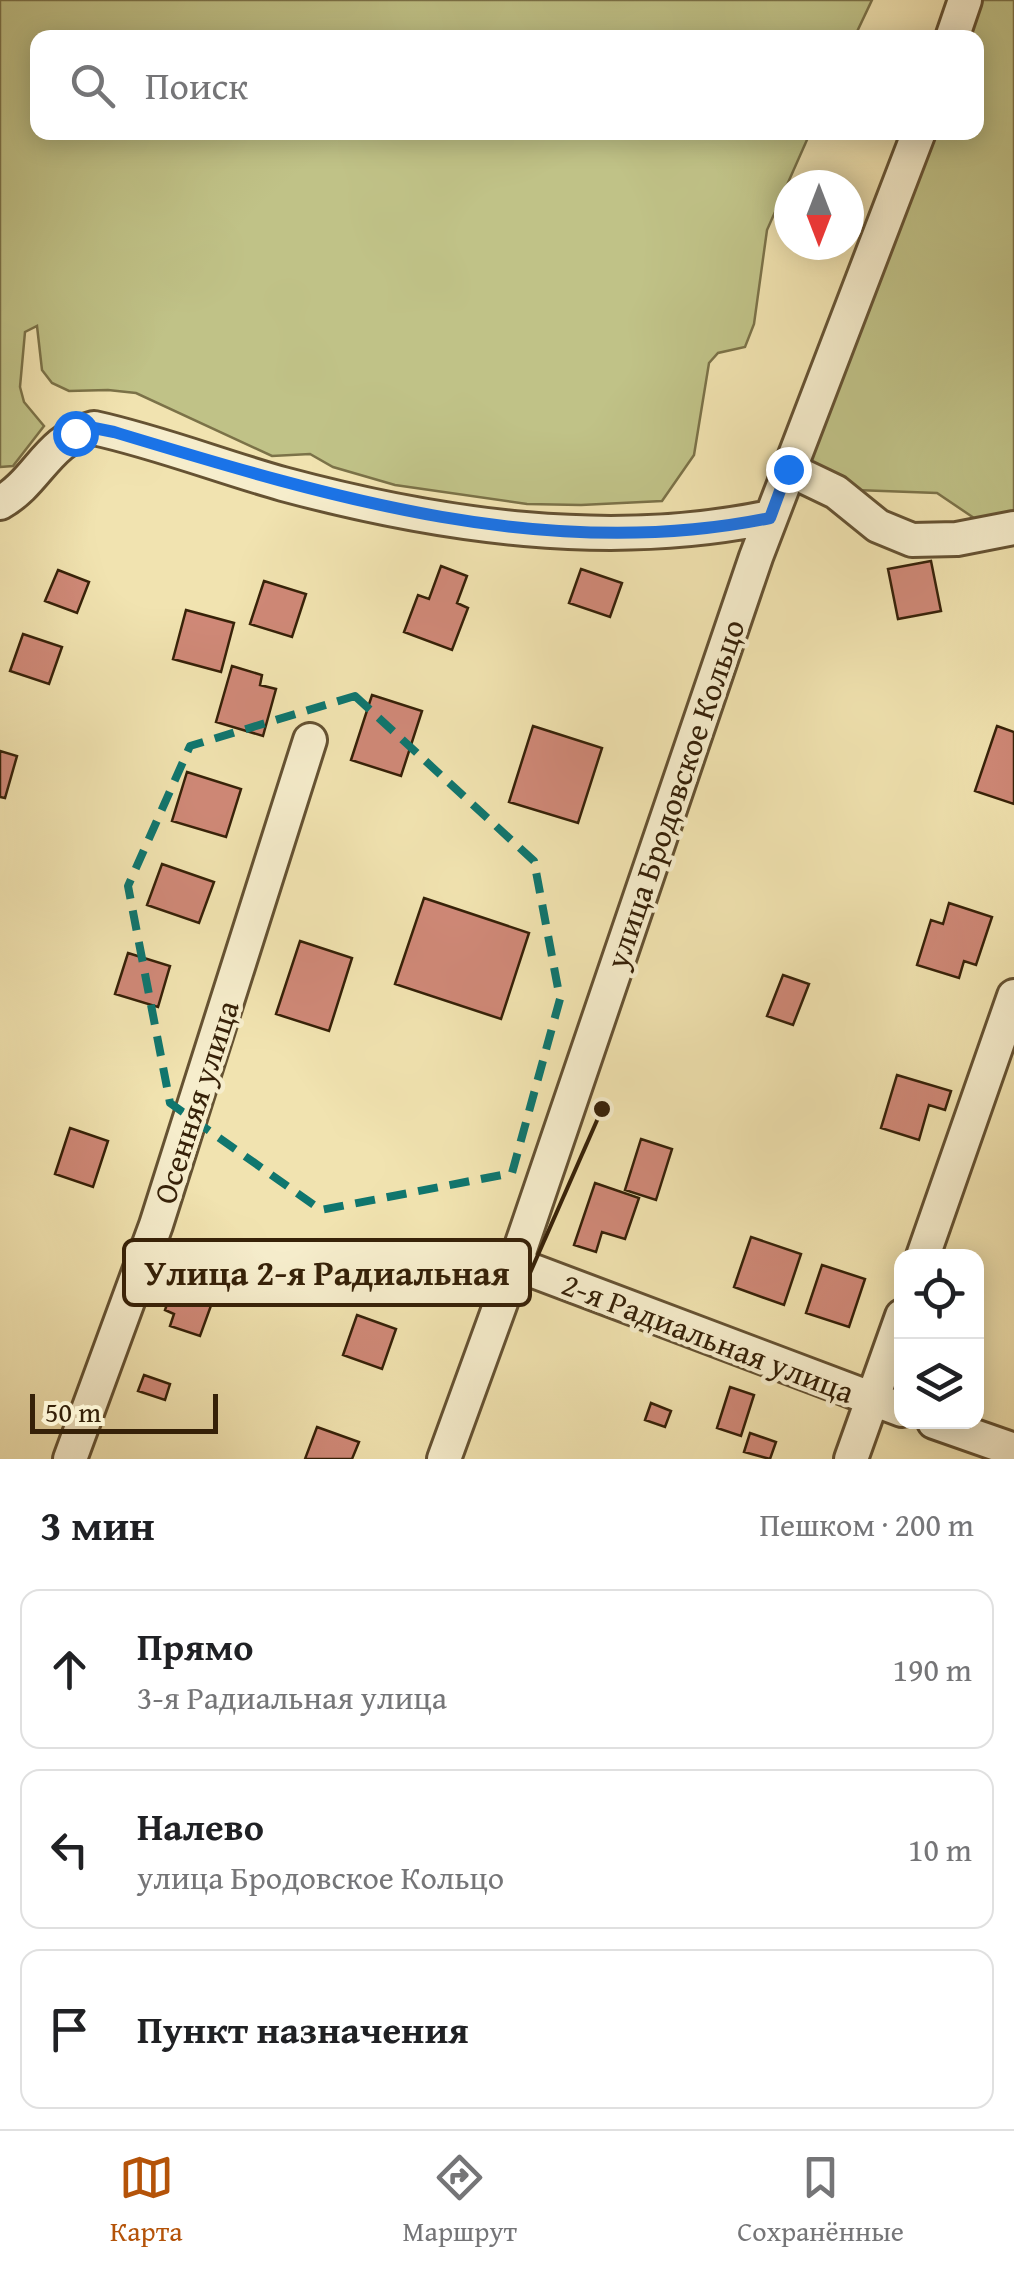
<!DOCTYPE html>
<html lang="ru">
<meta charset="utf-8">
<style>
body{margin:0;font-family:"Gentium Book Plus",serif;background:#f6f6f6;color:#202124}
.controls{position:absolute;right:30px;bottom:30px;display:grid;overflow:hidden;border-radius:20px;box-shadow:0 5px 25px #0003}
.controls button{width:90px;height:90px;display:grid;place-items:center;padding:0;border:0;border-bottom:2px solid #e0e0e0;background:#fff;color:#202124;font:50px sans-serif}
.compass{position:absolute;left:774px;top:170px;width:90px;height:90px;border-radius:50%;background:#fff;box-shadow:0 5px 25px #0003;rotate:180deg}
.scale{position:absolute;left:30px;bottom:25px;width:188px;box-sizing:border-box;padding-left:10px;border:5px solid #362108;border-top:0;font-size:28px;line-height:35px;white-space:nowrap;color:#362108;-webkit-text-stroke:8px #f6edcc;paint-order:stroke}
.stop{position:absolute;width:30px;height:30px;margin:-22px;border:8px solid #1a73e8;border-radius:50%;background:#fff}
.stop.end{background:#1a73e8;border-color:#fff;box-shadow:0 2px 10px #0008}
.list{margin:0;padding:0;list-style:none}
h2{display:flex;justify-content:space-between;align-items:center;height:130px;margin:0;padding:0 40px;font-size:42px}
h2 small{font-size:32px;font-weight:400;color:#757577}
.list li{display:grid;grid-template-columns:65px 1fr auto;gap:30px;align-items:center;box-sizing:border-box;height:160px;margin:0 20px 20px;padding:0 20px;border:2px solid #e0e0e0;border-radius:20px}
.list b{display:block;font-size:38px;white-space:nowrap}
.list p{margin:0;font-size:32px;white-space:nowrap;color:#757577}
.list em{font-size:32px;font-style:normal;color:#757577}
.icon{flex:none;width:55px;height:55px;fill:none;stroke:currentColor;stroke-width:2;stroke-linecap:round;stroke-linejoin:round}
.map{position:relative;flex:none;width:1014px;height:1459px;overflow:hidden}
.search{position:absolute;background:#fff;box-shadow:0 5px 25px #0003;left:30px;right:30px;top:30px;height:110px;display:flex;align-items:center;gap:25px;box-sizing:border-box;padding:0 35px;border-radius:20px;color:#757577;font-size:38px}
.sheet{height:670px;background:#fff}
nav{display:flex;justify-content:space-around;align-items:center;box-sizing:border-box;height:140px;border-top:2px solid #e0e0e0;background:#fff;font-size:28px;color:#757577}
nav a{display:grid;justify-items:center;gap:5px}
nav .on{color:#b45309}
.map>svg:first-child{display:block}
.green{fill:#c0c287;stroke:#7b7248;stroke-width:2.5}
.building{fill:#d08978;stroke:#362108;stroke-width:2.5}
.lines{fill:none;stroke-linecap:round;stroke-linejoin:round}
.minor-casing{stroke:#655232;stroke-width:38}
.minor{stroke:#f6edcc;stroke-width:32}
.route{stroke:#1a73e8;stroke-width:12}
.marked{fill:none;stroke:#0f766e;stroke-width:8;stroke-dasharray:20 12;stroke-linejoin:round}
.labels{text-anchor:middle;stroke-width:9;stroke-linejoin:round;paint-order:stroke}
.street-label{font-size:32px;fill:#362108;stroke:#f6edcc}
.leader{fill:none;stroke:#362108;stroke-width:4}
.callout-dot{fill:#362108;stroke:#f6edcc;stroke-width:4}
.callout{fill:#f6edcc;stroke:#362108;stroke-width:4}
.callout-label{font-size:35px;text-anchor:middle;font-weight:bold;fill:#362108}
</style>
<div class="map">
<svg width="1014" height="1459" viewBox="0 0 1014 1459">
<rect width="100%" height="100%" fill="#f1e3b0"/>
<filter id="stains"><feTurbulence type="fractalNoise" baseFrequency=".002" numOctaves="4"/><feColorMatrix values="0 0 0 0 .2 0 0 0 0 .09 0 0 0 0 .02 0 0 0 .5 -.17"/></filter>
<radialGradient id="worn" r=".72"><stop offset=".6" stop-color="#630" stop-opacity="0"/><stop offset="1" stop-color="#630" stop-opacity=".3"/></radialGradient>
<path class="green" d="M0,0H872L854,38H38V132L810,133L767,230L754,324L745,347L718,353L709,363L694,455L662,501L581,505L527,504L395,485L333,467L310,454L272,456L136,393L108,390L69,391L52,383L42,370L37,326L25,332L20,387L24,402L44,426L13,466L0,467Z
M978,0H1014V514L977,520L937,493L856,490L802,468L929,133L976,132V38L964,37Z"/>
<path class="building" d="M931,561L941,611L898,619L888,569Z
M441,566L467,576L457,603L468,608L452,650L404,632L418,595L429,599Z
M581,569L622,583L610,617L569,603Z
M58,570L89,582L77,613L45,601Z
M264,581L306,594L292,637L250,624Z
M186,610L234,623L221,672L173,659Z
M23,634L62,647L49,684L10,671Z
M232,666L262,675L260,685L276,689L263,736L216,722Z
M372,695L422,711L401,776L351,760Z
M533,726L602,748L578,823L509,802Z
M997,726L1014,732V804L975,791Z
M0,751L17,756L5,798L0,797Z
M187,772L241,789L226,837L172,821Z
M162,864L214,882L199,923L147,905Z
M424,898L529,933L501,1019L395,984Z
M949,903L992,917L976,965L964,961L959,978L917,965L931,920L943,924Z
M300,941L352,958L329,1031L276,1014Z
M128,953L170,966L158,1007L115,994Z
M783,975L809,984L793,1025L767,1016Z
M897,1075L951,1091L945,1110L929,1105L919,1140L881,1128Z
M70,1128L108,1141L93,1187L55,1174Z
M641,1139L672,1149L656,1200L625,1190Z
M595,1183L639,1198L625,1239L602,1232L596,1252L574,1245Z
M751,1237L801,1254L784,1305L734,1287Z
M181,1264L221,1278L200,1336L170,1326L174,1314L165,1310Z
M822,1265L865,1279L849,1327L806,1313Z
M357,1315L396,1329L382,1369L343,1355Z
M144,1375L170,1384L165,1400L138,1391Z
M730,1387L754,1395L741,1436L717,1428Z
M651,1403L671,1411L665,1427L645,1420Z
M317,1427L359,1442L352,1459H305Z
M750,1433L776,1442L770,1459L744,1452Z"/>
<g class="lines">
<defs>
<path id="minor" d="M952,38L965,0
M788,469L836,492L878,526L912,540L957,539L1014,528
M0,503C39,481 46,440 94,428C158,442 219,466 283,484C439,526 610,551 770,517
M923,1256L1014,996
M515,1264L902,1410
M934,1422L1014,1450
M70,1459L156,1225L310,740
M444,1459L515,1264L756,557L919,132
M851,1459L902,1316"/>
</defs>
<use href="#minor" class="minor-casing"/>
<use href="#minor" class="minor"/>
</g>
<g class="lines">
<path class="route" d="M75,433L94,428L114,432C326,496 547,564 770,518L788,469"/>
</g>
<path class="marked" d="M355,696L534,861L560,999L512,1173L321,1210L170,1103L128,886L190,746Z"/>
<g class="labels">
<g class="street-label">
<text transform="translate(675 794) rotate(-71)" y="11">улица Бродовское Кольцо</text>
<text transform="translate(196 1102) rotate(-72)" y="11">Осенняя улица</text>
<text transform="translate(708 1338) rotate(21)" y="11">2-я Радиальная улица</text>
</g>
</g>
<path class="leader" d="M602 1109L530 1273"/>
<circle class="callout-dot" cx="602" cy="1109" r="10"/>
<rect class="callout" x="124" y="1240" width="406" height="65" rx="10"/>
<g class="callout-label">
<text x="327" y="1285">Улица 2-я Радиальная</text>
</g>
<rect width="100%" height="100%" filter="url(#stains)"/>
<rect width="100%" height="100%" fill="url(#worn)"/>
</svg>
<div class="controls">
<button><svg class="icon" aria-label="locate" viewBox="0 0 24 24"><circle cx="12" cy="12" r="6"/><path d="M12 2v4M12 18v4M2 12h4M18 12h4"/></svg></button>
<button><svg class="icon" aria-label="layers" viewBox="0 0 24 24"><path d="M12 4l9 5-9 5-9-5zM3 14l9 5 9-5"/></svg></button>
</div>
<svg class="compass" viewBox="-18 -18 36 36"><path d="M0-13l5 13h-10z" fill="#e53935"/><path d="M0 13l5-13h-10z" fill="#757577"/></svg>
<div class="scale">50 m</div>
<div class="stop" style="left:75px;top:433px"></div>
<div class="stop end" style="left:788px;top:469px"></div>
<div class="search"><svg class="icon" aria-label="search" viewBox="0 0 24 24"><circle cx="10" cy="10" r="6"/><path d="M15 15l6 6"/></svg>Поиск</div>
</div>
<section class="sheet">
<h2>3 мин<small>Пешком · 200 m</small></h2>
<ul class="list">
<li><svg class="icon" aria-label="ahead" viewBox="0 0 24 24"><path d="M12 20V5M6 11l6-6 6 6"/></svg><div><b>Прямо</b><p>3-я Радиальная улица</p></div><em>190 m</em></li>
<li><svg class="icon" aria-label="left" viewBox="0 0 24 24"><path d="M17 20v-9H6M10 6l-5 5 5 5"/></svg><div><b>Налево</b><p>улица Бродовское Кольцо</p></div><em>10 m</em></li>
<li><svg class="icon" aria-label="arrive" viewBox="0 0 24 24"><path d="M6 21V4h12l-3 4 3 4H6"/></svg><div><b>Пункт назначения</b></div></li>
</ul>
</section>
<nav>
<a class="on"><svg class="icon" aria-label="map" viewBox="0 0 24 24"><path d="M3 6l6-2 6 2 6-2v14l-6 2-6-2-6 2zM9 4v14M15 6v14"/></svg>Карта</a>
<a><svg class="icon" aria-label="directions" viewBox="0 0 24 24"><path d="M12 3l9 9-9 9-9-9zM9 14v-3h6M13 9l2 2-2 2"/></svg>Маршрут</a>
<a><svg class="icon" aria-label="saved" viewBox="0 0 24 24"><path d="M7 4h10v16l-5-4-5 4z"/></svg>Сохранённые</a>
</nav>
